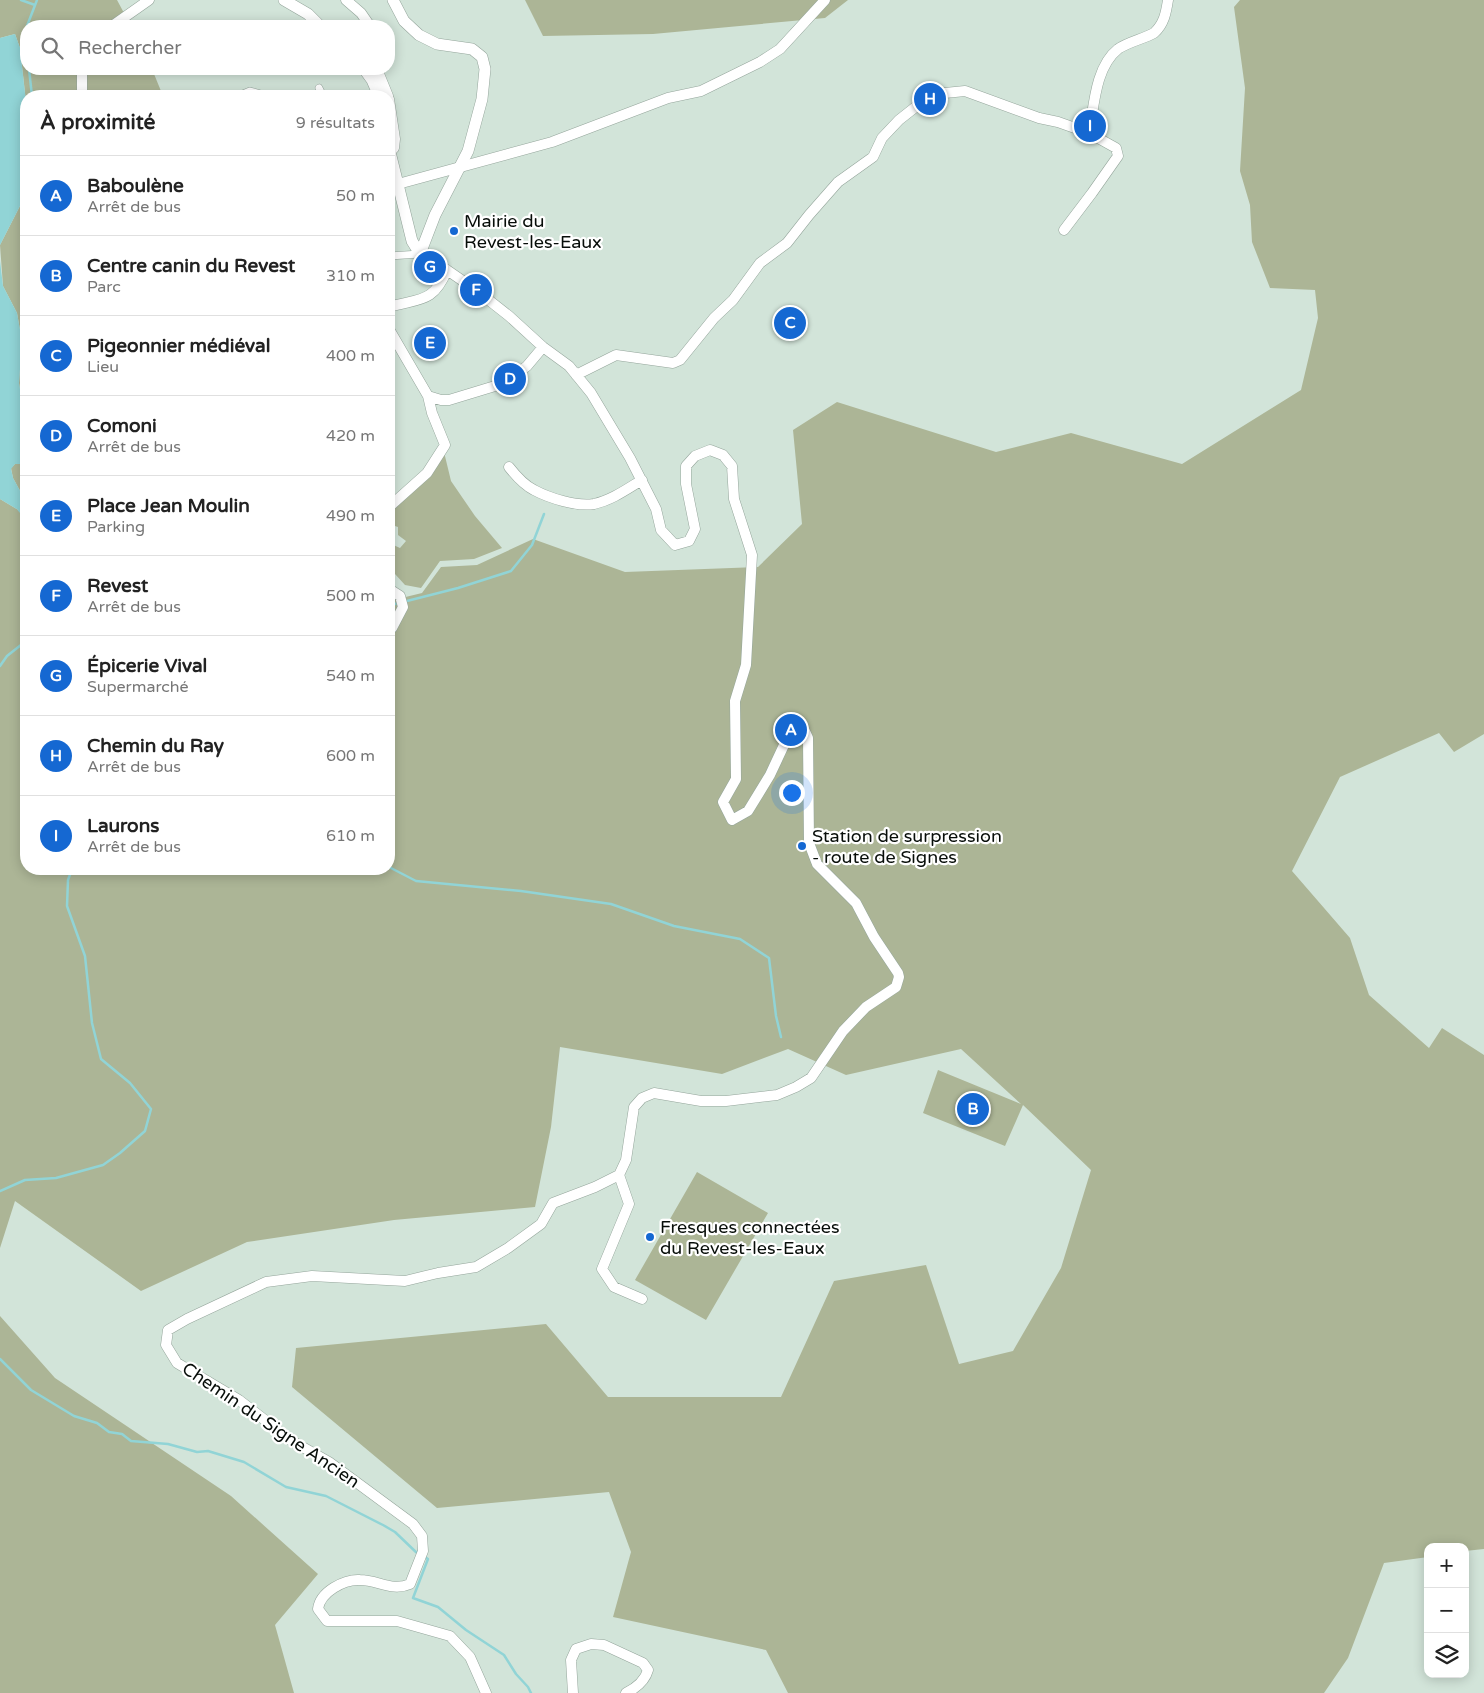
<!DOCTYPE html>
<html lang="fr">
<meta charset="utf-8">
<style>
body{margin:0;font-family:"Varela Round",sans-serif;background:#f2f2f2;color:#222}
.controls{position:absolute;right:15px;bottom:15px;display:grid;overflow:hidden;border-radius:10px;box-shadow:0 2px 12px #0003}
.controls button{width:45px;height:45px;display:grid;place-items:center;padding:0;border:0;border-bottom:1px solid #e0e0e0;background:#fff;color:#222;font:25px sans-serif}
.you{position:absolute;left:791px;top:792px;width:18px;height:18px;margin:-12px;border:4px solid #fff;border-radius:50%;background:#1a73e8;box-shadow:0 0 0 8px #1a73e833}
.badge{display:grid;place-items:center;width:32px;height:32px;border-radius:50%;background:#1568d2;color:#fff;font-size:16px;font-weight:700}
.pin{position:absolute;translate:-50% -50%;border:2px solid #fff;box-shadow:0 1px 5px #0006}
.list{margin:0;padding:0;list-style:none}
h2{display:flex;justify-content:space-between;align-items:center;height:65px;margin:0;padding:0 20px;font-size:21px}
h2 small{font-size:16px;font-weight:400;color:#767676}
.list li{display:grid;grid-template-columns:32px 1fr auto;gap:15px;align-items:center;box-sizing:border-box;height:80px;padding:0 20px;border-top:1px solid #e0e0e0}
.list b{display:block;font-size:19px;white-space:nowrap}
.list p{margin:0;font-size:16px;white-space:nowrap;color:#767676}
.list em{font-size:16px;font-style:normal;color:#767676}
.icon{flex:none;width:28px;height:28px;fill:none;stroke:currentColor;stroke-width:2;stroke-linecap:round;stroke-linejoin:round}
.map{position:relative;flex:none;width:1484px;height:1693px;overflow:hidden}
.search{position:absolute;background:#fff;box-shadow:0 2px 12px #0003;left:20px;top:20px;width:375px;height:55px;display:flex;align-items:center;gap:12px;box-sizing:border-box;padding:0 18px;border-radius:20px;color:#767676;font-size:19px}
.panel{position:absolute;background:#fff;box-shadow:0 2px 12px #0003;left:20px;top:90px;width:375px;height:785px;border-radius:20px}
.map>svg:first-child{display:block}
.green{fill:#acb596}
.water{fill:#91d4d6}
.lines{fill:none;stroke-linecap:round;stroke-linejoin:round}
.stream{stroke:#91d4d6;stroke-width:2.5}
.pedestrian-casing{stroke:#94a59b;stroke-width:8}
.minor-casing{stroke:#94a59b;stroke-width:11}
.tertiary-casing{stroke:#94a59b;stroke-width:12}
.pedestrian{stroke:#fff;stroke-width:7}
.minor{stroke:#fff;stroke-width:10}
.tertiary{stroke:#fff;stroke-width:11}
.poi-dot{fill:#1568d2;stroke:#fff;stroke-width:2}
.labels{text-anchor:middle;stroke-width:4.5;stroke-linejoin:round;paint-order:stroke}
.poi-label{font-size:18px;fill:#070d09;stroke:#fff;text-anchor:start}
.street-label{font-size:18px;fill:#070d09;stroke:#fff}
</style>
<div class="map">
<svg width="1484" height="1693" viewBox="0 0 1484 1693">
<rect width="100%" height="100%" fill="#d2e4d9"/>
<path class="green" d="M0,0H117L131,26H26V69H152L163,96H26V102L20,48L15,34L0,38Z
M525,0H848L825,18L653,34L543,36Z
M1240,0H1484V734L1454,752L1439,733L1340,777L1292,871L1350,938L1369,995L1429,1048L1442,1028L1484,1055V1549L1465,1551V1547H1428V1557L1384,1563L1348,1658L1324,1693H788L766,1650L613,1617L631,1552L609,1492L437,1508L292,1387L296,1348L546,1324L608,1397H781L834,1281L926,1265L959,1364L1013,1351L1061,1268L1091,1170L1023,1105L1005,1146L923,1113L938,1070L1021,1104L961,1049L846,1075L788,1049L722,1074L560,1047L551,1127L535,1207L394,1220L247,1242L141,1291L15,1201L0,1248V499L20,511L24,498L13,478L11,468L15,464H26V869H389V601L422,593L441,567L477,565L533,539L625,572L758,567L802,524L793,430L837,402L996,452L1071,433L1182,464L1301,390L1318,318L1315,290L1270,288L1252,242L1250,205L1240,171L1245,88L1234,7Z
M26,188V421L25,420L19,383L22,341L17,313L3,286L0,245L22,202Z
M444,452L451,481L475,516L502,548L474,559L440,561L421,588L405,585L395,574L389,572V543L400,548L406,541L398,535V527L389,524V512Z
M697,1172L768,1213L706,1320L635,1280Z
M0,1316L55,1378L231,1496L318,1574L275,1625L294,1693H0Z"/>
<path class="water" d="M15,34L20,48L26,102V188L22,202L0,245V38Z
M0,261L3,286L17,313L22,341L19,383L25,419L26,421V464H15L11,469L13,478L24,498L20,511L0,499Z"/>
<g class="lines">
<path class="stream" d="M21,0L35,5
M27,26L37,0
M19,49L26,44
M29,69L32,96
M19,510L26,518
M403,602L458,588L511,571L532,545L544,514
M389,606L398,603
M0,666L7,656L26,641
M389,867L416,881L521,891L611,904L674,926L740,939L769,958L776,1016L781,1037
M0,1191L25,1180L56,1178L103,1165L120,1153L145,1131L151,1109L130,1083L101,1059L92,1023L85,956L67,906L68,880L72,869
M0,1359L31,1390L74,1416L97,1423L109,1432L122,1434L131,1441L168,1444L197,1452L208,1451L244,1462L286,1487L326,1496L383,1525L395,1532L418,1554
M425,1557L428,1559L413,1598L438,1607L466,1630L504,1655L516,1674L528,1687L531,1693"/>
<defs>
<path id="pedestrian" d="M319,88L323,96
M238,96L250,91L268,96
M389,256L420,254"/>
<path id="minor" d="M346,0L361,13L370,26
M112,26L149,0
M82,69V96
M377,69L388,96
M389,99L395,139L394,148L389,152
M1089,133C1094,107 1095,67 1118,49C1128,42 1143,39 1154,33C1164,24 1166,13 1168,0
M398,184L552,142L668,98L701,91L760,62L780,49L825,0
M420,254L425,258L447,270L476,290L509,316L543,347L569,366L591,393L630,458L656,509L661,530L675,545L689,541L695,529L686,484V466L695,456L710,450L723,455L732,466L734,499L752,555L746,665L735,701L736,779L723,802L732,820L748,811L770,775L791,730L798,725L803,727L808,738L809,843L817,864L856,903L874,937L898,973L899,977L896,987L866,1007L843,1031L811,1078L796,1087L777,1095L726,1101H701L654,1093L642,1098L634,1107L626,1160L619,1175L629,1204L602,1269L614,1287L642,1299
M389,307C419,298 433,304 447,270
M389,329L428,396L432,413L445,445L427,473L389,507
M576,375L616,355L673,363L680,360L714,318L733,300L760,263L787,243L809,215L838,182L873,157L882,138L899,120L918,105L945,93L965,91L1039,118L1058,122L1089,133L1116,148L1118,156L1092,193L1064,230
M428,396L441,400H449L495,386L510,379L527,366L543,347
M509,467C516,476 524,485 534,490C549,498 577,507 594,504C612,500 627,489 642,480
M389,589L400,596L403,607L392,628
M486,1693L470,1657L450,1636L397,1621H327L318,1609C320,1592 344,1579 360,1580C378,1580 392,1592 410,1584L423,1551L422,1536L413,1524L329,1462L292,1441L239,1400L177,1363L166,1345L168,1330L187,1319L266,1282L312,1276L405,1281L438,1273L476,1267L508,1248L541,1224L553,1203L595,1187L619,1175
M573,1693L571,1660L576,1649L591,1644L604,1645L643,1663L648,1670C645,1681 636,1688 626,1693"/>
<path id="tertiary" d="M284,0L308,14L320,26
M393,0L404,21L419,35L437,44L472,49L482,57L485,69L482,99L468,151L435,215L420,254
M364,69L372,80L379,96
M389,148L412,241L420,254"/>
</defs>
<use href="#pedestrian" class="pedestrian-casing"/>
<use href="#minor" class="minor-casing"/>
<use href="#tertiary" class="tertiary-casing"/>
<use href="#pedestrian" class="pedestrian"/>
<use href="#minor" class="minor"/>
<use href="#tertiary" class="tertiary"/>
</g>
<g class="poi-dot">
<circle cx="454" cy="231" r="5"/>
<circle cx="802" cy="846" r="5"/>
<circle cx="650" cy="1237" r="5"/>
</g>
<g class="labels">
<g class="poi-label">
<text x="464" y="227">Mairie du<tspan x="464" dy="21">Revest-les-Eaux</tspan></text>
<text x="812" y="842">Station de surpression<tspan x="812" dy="21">- route de Signes</tspan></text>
<text x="660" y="1233">Fresques connectées<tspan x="660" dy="21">du Revest-les-Eaux</tspan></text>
</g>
<g class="street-label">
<text transform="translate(271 1425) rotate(34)" y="6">Chemin du Signe Ancien</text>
</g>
</g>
</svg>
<div class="controls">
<button>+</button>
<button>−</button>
<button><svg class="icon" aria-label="layers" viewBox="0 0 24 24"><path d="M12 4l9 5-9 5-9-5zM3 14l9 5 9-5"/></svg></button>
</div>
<div class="you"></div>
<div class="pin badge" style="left:791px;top:730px">A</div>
<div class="pin badge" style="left:973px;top:1109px">B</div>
<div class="pin badge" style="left:790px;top:323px">C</div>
<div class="pin badge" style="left:510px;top:379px">D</div>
<div class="pin badge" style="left:430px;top:343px">E</div>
<div class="pin badge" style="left:476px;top:290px">F</div>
<div class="pin badge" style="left:430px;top:267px">G</div>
<div class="pin badge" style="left:930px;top:99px">H</div>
<div class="pin badge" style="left:1090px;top:126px">I</div>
<div class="search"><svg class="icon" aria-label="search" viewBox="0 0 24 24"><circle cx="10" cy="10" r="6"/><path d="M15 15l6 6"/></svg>Rechercher</div>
<section class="panel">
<h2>À proximité<small>9 résultats</small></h2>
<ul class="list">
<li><span class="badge">A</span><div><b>Baboulène</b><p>Arrêt de bus</p></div><em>50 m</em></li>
<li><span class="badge">B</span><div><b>Centre canin du Revest</b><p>Parc</p></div><em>310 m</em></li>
<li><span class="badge">C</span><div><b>Pigeonnier médiéval</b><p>Lieu</p></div><em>400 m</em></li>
<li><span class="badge">D</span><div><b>Comoni</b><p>Arrêt de bus</p></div><em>420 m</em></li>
<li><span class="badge">E</span><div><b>Place Jean Moulin</b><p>Parking</p></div><em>490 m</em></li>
<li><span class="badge">F</span><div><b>Revest</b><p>Arrêt de bus</p></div><em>500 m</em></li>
<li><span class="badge">G</span><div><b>Épicerie Vival</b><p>Supermarché</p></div><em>540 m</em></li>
<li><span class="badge">H</span><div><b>Chemin du Ray</b><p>Arrêt de bus</p></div><em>600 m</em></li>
<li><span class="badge">I</span><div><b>Laurons</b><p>Arrêt de bus</p></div><em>610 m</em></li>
</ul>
</section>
</div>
